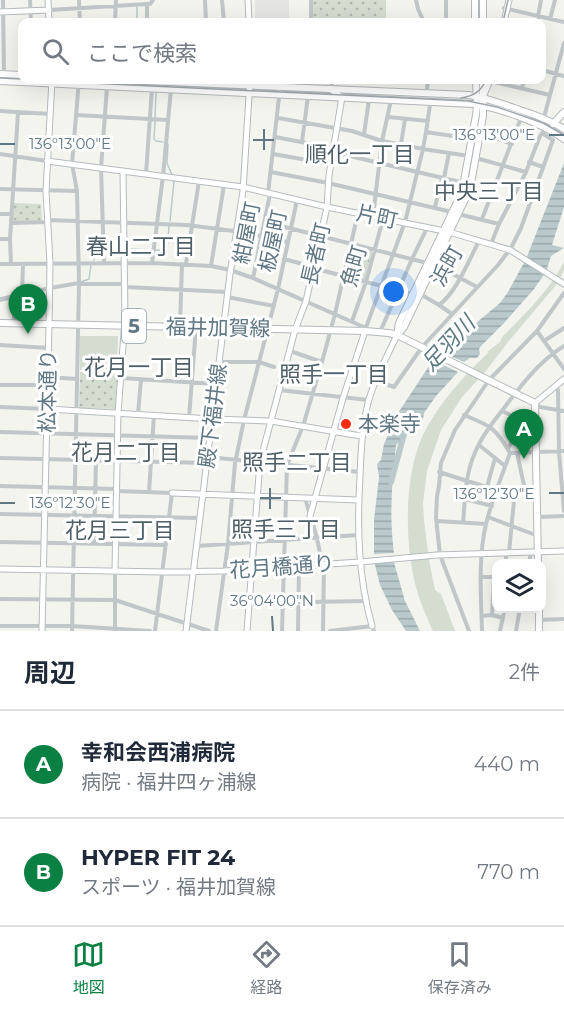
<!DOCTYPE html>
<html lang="ja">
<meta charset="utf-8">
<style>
body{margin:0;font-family:Montserrat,"Noto Sans JP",sans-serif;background:#f6f6f7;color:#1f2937}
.controls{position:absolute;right:18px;bottom:18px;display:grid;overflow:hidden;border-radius:12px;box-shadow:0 6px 24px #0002}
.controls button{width:54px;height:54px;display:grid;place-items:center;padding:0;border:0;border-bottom:2px solid #e0e1e3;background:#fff;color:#1f2937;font:30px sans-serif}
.you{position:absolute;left:394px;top:292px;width:21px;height:21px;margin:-15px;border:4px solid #fff;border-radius:50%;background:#1a73e8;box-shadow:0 0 0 9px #1a73e833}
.badge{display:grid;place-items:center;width:39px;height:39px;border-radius:50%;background:#0b8043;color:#fff;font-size:20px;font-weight:700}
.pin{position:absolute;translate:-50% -50px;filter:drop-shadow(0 2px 3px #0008)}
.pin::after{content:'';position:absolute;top:32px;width:21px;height:18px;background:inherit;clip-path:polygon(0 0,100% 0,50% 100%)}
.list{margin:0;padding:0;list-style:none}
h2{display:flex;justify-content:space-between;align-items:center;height:78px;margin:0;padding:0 24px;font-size:26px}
h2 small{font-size:20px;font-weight:400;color:#747a83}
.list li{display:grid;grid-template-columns:39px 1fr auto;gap:18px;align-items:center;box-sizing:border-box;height:108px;padding:0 24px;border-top:2px solid #e0e1e3}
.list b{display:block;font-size:22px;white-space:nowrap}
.list p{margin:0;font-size:20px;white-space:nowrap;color:#747a83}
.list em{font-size:20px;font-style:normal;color:#747a83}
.icon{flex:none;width:33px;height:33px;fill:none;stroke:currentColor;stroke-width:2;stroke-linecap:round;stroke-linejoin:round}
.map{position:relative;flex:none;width:564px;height:631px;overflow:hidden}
.search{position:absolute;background:#fff;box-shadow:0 6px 24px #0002;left:18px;right:18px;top:18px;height:66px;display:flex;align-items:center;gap:15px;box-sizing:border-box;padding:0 21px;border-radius:12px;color:#747a83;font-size:22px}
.sheet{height:294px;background:#fff}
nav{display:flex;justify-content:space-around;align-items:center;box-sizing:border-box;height:84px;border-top:2px solid #e0e1e3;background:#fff;font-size:16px;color:#747a83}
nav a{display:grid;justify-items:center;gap:3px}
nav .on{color:#0b8043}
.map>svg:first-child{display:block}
.built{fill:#e5e5e3}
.green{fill:#d5dcd0}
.park{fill:url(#park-dots)}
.water{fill:url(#water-rules)}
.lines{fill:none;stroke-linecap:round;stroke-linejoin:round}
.stream{stroke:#b9c9cc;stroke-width:1.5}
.river{stroke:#b9c9cc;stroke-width:6}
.secondary-casing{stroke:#b5bbbf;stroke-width:7}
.primary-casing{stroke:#b4b9bc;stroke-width:8}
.street{stroke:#c1c6c9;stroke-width:4}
.secondary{stroke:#fff;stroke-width:5}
.primary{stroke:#fff;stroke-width:6}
.tram{stroke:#a1a9ae;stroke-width:1.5}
.ticks{fill:none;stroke:#607784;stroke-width:2}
.poi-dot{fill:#f52d0e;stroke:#fff;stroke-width:2}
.labels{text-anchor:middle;stroke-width:6;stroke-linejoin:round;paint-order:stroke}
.shield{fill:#fff;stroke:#90a0a9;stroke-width:1.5}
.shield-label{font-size:20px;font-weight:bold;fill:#607784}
.street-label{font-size:21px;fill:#607784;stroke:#fff}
.poi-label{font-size:21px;fill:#607784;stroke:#fff;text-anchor:start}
.neighbourhood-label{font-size:22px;fill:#4e5f68;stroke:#fff}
.water-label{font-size:22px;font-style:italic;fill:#5b7b82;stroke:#fff}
.ticks-label{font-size:15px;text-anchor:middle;fill:#607784;stroke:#fff;stroke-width:6;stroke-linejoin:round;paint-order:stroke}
</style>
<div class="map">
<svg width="564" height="631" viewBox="0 0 564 631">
<defs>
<pattern id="park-dots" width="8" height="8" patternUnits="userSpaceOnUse" patternTransform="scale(1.5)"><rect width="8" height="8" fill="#d5dcd0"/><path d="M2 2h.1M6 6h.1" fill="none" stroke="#b0b7ae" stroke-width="1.8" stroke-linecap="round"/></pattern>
<pattern id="water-rules" width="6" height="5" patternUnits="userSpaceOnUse" patternTransform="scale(1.5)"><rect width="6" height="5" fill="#b9c9cc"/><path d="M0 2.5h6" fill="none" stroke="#9aa8ab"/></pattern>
</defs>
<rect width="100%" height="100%" fill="#f4f4ef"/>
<path class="built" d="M255,0H289V22H255Z"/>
<path class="green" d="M564,262V270L557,284L508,342L486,371L462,397L441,430L427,471L423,503L424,520L429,560L435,590L441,594L455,631H433C425,614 418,597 414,579C405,536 404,476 423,435C437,406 464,375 488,353L487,352L500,342L502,337C525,314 549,291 564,262Z
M80,336H118L117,370H80Z"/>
<path class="park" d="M312,0H386V20H387V22H312Z
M14,203L41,204L42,220L40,221H13Z
M354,246L372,251L365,279L347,274Z
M80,372L117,373L116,409L79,408Z"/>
<path class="water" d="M564,163V207L552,245L564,248L551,256L546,272L534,289L505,322L481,346L479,349L480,354L477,358H470L464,362L441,352L460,334H463L500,303L508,292L526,259Z
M433,360L458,372L436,396L424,413L423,419L396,445C392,482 389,516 394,553L374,554V520L379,477L377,464L381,460L384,444L398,413Z
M393,559L405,601L420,631H406L392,610L380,585L374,561Z"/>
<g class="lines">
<path class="stream" d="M137,22V7
M155,117L156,93
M155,121L154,139L156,141L163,142
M168,144L167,163L172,175
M170,221L174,181
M128,249L152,250
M106,250L122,249
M156,250L167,251L169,226
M94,260V250H101
M81,282L89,279L91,265
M0,298L34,290"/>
<path class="river" d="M391,482L404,434"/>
<defs>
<path id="secondary" d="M48,0L49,22
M248,0L249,22
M0,12L49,10
M504,22L509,0
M484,95L490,80
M47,161L243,187L327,207L449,232L510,250L564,284
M535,403L564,379
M48,409L212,419L271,421L361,436
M172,493L358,500
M310,516L343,398L365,331
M0,569L163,572L224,571L360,562L437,555L564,551
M115,571L118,413L125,320L123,171
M372,626C358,576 357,528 360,476C361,451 362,427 368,403C374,379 387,357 397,335
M42,631L49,325L50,263L46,191L52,80
M186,631L230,274L243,191L250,80
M247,631L260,462L295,330L306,301L327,207L329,175L342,97L331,90"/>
<path id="primary" d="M475,0V22
M483,0V22
M0,74L22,75
M123,80L469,95C487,98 503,104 520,110C536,115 550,120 564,129
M0,81L473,104C500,108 542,123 564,139
M553,124L564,112
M0,323L365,331L389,333L397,335L535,403L538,564
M397,335L404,327L470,189L483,116V80
M397,335L399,323L462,192L476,115L477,105L476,80
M539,608V631"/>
</defs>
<use href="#secondary" class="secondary-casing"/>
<use href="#primary" class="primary-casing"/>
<path class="street" d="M3,0L4,74
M30,0L31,22
M79,0L80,22
M205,0L206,22
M222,0L224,22
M311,0V22
M416,0L418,9L424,22
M504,8L564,22
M49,10L147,4H150L153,0
M550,19L555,0
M115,22L116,0
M147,22V4
M446,22V0
M537,22L541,0
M542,70L564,76
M490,81L550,95
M522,88L524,80
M331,90L332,80
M0,111L50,114
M76,115L168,120
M388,117L428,121
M278,118L352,131L382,141L423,149L469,156
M543,121L564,43
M426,132L472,139
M364,134L369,100
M480,135L493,137L512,144
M275,137L333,148
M302,142L308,96
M401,144L405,119
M333,152L464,183
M0,154L47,161
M273,154L330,164
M476,158L526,172
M529,162L543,167
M271,172L328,183L452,212
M146,174L152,88
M444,178L449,153
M0,189L77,191
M268,193L281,80
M435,207L442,178
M0,214H12
M458,214L499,224
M373,216L382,141L391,100
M482,219L521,118
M48,220L187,225L242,232L288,242
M265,222L427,263
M12,223L48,222
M0,239H10
M491,244L499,224L526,172L540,136L544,131
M284,259L314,267
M104,263L101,168L107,87
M152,263L163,176L171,89
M0,264L152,263L211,266L230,270L253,278L366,328
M11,264L10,239L18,112
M186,264L199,181
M434,264L477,287
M211,266L224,185
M313,268L412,294
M253,278L270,194
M79,284H126
M126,287L227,292
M22,294L23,264
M420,294L439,305L452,314
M227,297L274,306
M0,300L50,288L79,283
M439,305C456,293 469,260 479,241
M352,321L366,282L383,219
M14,323V296
M180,326L182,264
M365,330L405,222L423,149L426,132L430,105L427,89L428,80
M537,331L564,369
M380,332L412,259L427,228
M544,341L564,328
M0,345L49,348
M290,351L322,362
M219,362H259L274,367
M48,377L77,379
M122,378L216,384
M376,381L394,387L422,347L498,265L511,248L521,228L553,140L542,133
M0,385H47
M556,385L558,390L559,452L564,511
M279,390L368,400
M536,404L540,407L564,411
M0,407L47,409
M502,411L525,422
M138,414L141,379
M464,415C491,426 495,427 510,453L564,451
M189,418L196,327
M0,432L210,438
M479,445L505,466
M508,448L525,422L535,421
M517,453L525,490
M208,457L360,472
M0,458L207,463
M439,472L499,491L536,489
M0,486L117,489
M487,487L495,458
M117,491L172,493L155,631
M149,492L154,415
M305,498L317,538L322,564
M465,499L492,506
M0,514L200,518
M488,517L533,534H537
M538,517L564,516
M437,521L486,524
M463,523C465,501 465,476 474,455C480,439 491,425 501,412C519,388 538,362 564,346
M0,542L166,545
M94,544L96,460
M197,546L358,535
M506,553V564
M509,553L515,490
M529,564L531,552
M482,577H496
M0,599L115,600L209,631
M250,603L366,601
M492,615L494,577
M482,616L492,615L503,618
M539,620L564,619
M0,626H72L150,631
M72,631L79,283L77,191L72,164L79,80
M115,631V571
M216,631L228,544L235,463L244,420L278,289L297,200
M282,631L287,465L303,426L322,362L335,314L358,213
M298,631L299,566
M323,631L324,564
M330,631L372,626L374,631
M469,631L440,555L436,518L437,496L439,486L441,463L455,430L489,380L537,331L564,293
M482,631C481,596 478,558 486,524C492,499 502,476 510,453
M500,631L505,608
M516,631L520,608"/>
<use href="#secondary" class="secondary"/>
<use href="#primary" class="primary"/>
<path class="tram" d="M503,22L508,0
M0,78L22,79
M27,80L468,101L497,107L543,123L564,135
M461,98C474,96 481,91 486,80"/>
</g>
<path class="ticks" d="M264,129V150M549,135H564M253,140H274M0,144H15M270,488V509M549,493H564M260,498H281M0,503H15M272,616L273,631"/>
<circle class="poi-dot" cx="346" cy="424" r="6"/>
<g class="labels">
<rect class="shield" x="122" y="309" width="24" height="34" rx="4.5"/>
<g class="shield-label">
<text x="134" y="333">5</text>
</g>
<g class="street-label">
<text transform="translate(377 217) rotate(12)" y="7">片町</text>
<text transform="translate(247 233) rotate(-79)" y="7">紺屋町</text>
<text transform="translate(273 241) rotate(-78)" y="7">板屋町</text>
<text transform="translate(316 254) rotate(-77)" y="7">長者町</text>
<text transform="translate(354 266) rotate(-74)" y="7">魚町</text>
<text transform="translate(447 266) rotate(-60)" y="7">浜町</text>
<text transform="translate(218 328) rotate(1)" y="7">福井加賀線</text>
<text transform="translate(48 391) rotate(-89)" y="7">松本通り</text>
<text transform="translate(213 416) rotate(-83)" y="7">殿下福井線</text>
<text transform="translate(282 567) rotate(-4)" y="7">花月橋通り</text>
</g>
<g class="poi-label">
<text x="358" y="431">本楽寺</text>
</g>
<g class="neighbourhood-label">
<text x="360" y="162">順化一丁目</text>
<text x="489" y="199">中央三丁目</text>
<text x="141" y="254">春山二丁目</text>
<text x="139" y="375">花月一丁目</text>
<text x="334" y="382">照手一丁目</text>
<text x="126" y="460">花月二丁目</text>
<text x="297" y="470">照手二丁目</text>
<text x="286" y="537">照手三丁目</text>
<text x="120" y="538">花月三丁目</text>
</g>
<g class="water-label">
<text transform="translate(448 343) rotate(-47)" y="8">足羽川</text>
</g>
</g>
<g class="ticks-label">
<text x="494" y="140">136°13'00"E</text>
<text x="70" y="149">136°13'00"E</text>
<text x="494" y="499">136°12'30"E</text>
<text x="70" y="508">136°12'30"E</text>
<text x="272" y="606">36°04'00"N</text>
</g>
</svg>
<div class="controls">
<button><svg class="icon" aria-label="layers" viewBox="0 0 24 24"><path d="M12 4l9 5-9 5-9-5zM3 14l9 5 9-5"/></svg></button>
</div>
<div class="you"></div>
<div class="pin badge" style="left:524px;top:459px">A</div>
<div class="pin badge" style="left:28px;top:334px">B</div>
<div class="search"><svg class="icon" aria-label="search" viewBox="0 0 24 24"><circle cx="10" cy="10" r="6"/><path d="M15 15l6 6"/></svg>ここで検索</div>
</div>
<section class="sheet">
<h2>周辺<small>2件</small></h2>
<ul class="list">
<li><span class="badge">A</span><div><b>幸和会西浦病院</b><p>病院 · 福井四ヶ浦線</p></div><em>440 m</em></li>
<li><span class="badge">B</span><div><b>HYPER FIT 24</b><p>スポーツ · 福井加賀線</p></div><em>770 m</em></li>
</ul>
</section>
<nav>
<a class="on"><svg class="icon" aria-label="map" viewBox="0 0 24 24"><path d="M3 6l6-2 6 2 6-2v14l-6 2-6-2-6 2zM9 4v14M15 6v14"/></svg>地図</a>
<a><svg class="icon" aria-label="directions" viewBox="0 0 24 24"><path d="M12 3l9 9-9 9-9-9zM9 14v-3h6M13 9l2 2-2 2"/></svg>経路</a>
<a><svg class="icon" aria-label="saved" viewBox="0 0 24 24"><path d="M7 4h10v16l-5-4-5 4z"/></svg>保存済み</a>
</nav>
